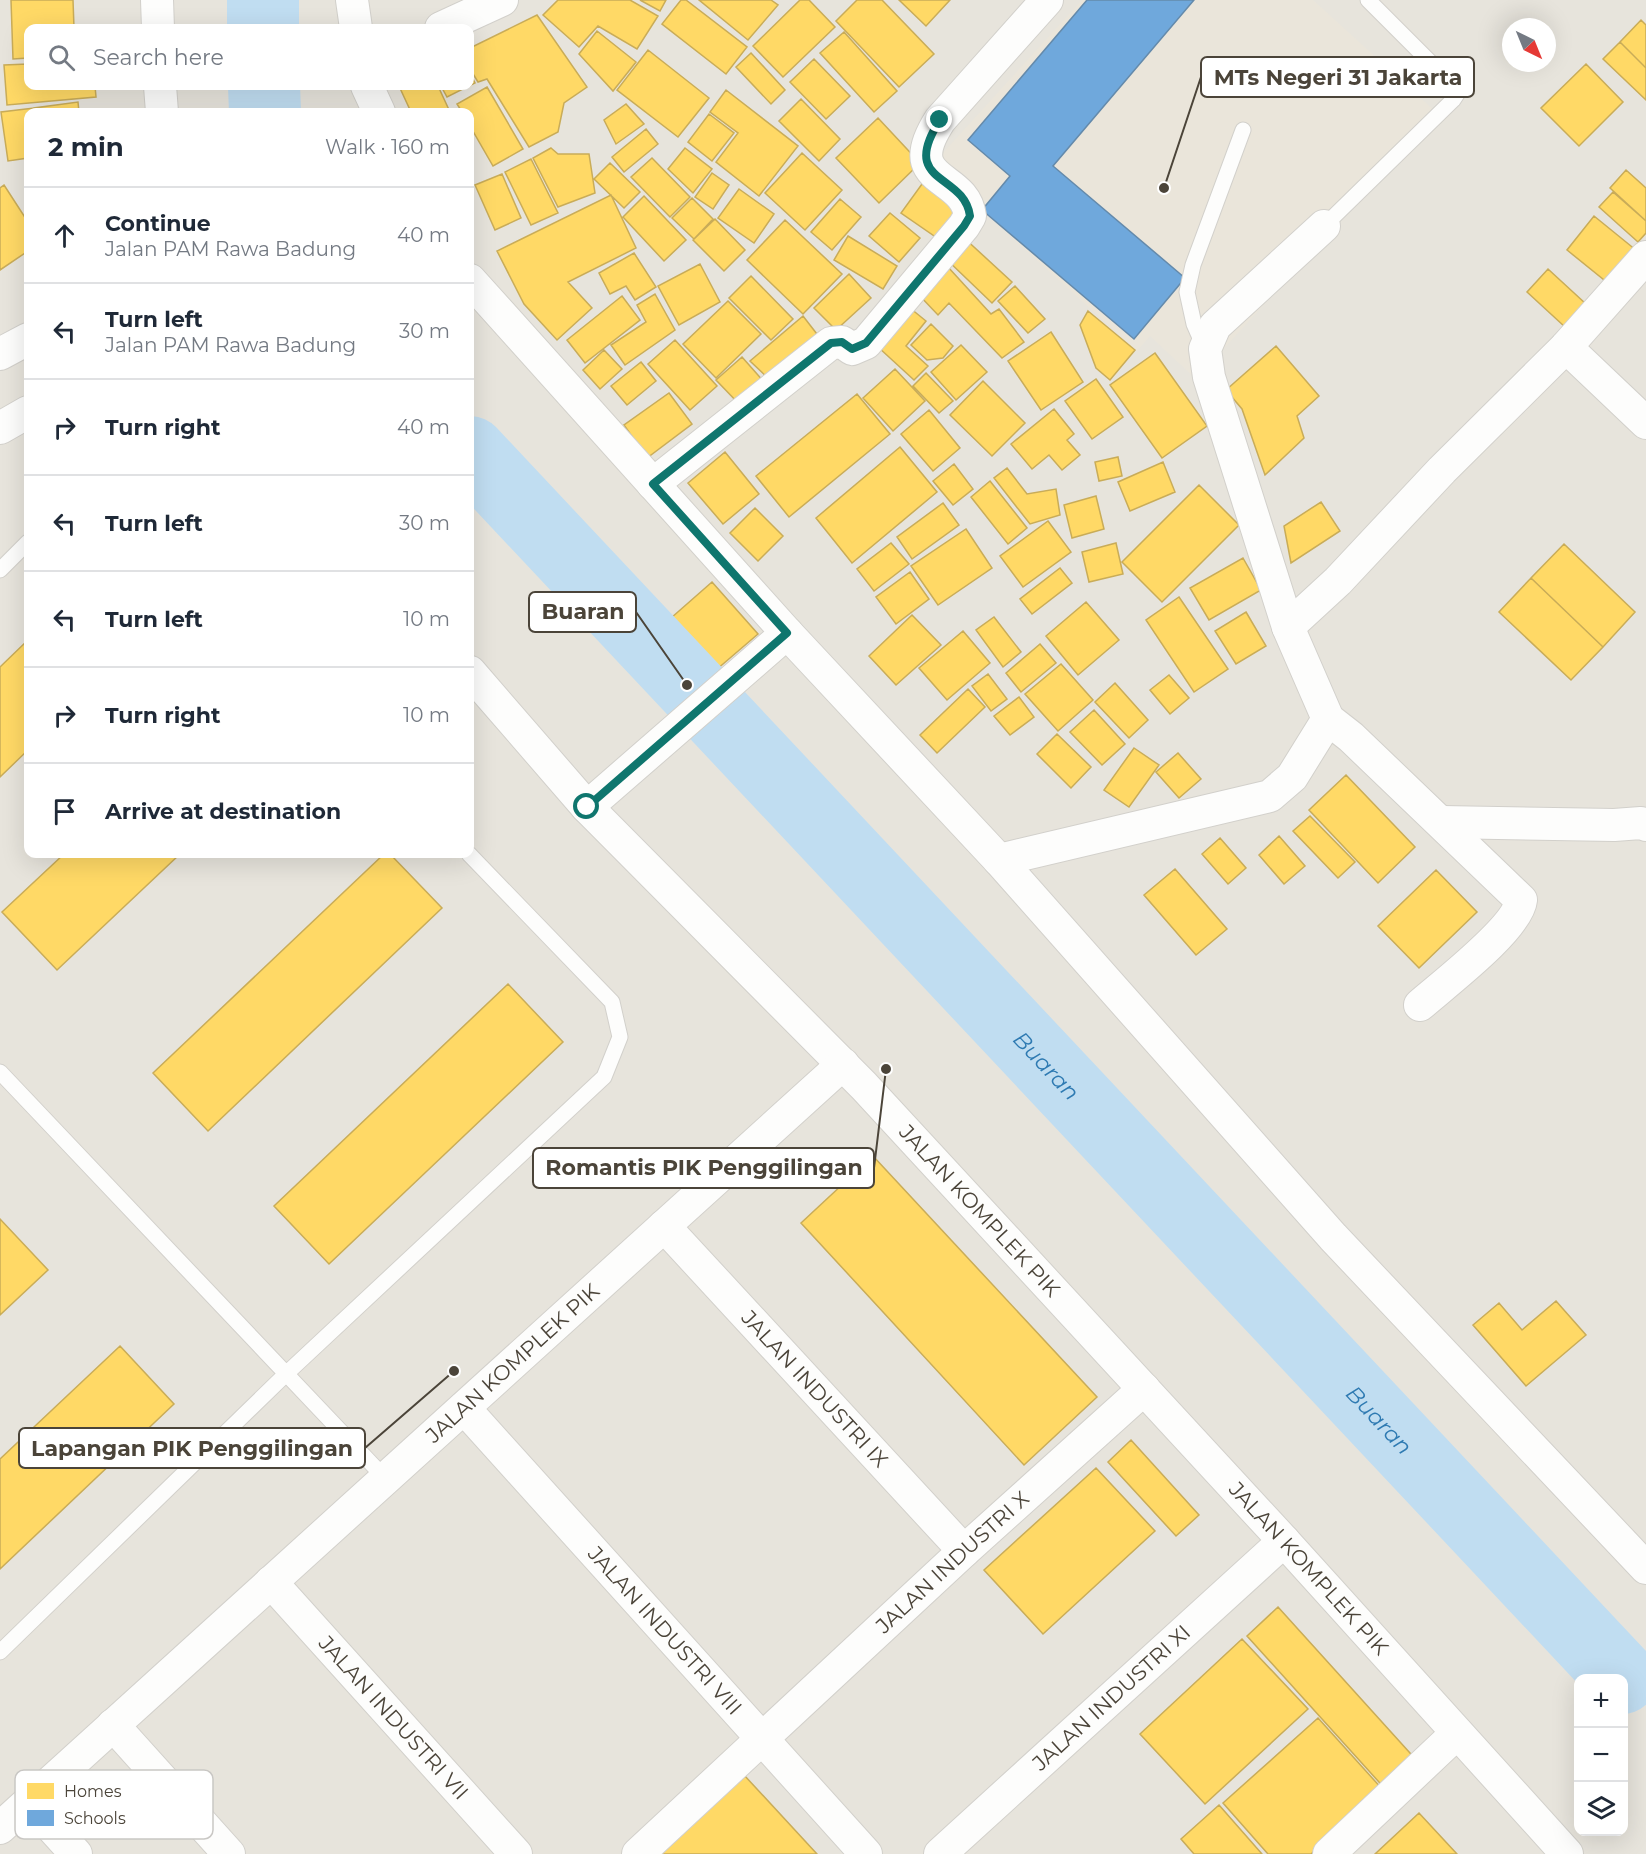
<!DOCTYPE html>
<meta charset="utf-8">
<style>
body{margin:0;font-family:Montserrat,sans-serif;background:#f2f2f3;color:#1f2937}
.controls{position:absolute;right:18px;bottom:18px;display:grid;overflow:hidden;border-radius:12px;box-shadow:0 6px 24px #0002}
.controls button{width:54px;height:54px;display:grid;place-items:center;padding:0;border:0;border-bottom:2px solid #e0e1e3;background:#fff;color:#1f2937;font:30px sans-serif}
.compass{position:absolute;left:1502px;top:18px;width:54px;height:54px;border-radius:50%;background:#fff;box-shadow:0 6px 24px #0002;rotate:137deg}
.stop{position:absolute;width:18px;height:18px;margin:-14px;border:4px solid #0f766e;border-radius:50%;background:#fff}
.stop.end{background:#0f766e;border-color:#fff;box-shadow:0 2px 6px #0008}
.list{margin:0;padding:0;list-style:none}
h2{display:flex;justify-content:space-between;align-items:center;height:78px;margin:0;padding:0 24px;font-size:26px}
h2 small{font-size:20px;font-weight:400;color:#747a83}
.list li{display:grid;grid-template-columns:39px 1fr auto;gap:18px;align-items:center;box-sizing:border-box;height:96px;padding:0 24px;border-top:2px solid #e0e1e3}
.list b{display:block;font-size:22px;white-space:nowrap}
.list p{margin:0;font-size:20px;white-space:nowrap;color:#747a83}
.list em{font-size:20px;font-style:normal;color:#747a83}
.icon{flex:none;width:33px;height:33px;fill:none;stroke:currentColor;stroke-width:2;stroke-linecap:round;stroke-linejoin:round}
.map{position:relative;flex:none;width:1646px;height:1854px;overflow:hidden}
.search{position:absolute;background:#fff;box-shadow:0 6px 24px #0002;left:24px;top:24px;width:450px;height:66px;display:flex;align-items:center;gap:15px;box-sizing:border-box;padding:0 21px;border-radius:12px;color:#747a83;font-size:22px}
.panel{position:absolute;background:#fff;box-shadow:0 6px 24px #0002;left:24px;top:108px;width:450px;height:750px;border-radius:12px}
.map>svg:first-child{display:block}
.residential{fill:#e7e4dc;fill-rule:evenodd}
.education{fill:#eae5da}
.homes{fill:#ffd966;stroke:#c9ac58;stroke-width:1.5}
.schools{fill:#6fa8dc;stroke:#648aab;stroke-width:1.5}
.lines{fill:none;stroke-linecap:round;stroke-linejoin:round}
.river{stroke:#c0ddf1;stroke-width:72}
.service-casing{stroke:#d2d0cb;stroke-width:17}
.minor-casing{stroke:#d2d0cb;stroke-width:34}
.service{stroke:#fdfdfc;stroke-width:15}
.minor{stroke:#fdfdfc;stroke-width:32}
.route{stroke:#0f766e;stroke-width:8}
.labels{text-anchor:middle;stroke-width:6;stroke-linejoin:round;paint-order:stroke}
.street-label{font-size:21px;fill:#4b4439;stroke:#fff}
.water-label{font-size:22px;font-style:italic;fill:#2e7ab2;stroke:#fff}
.key{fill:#fff;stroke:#c9c7c4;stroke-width:1.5}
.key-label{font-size:16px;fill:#4b4439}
.leader{fill:none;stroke:#4b4439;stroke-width:2}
.callout-dot{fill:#4b4439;stroke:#fff;stroke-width:2}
.callout{fill:#fff;stroke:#4b4439;stroke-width:2}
.callout-label{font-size:22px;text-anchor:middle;font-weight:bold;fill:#4b4439}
</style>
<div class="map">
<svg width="1646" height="1854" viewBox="0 0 1646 1854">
<rect width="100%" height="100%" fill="#f4f2ee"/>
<path class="residential" d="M0,0H1646V1854H0ZM1511,27H1547V63H1511ZM28,28H470V86H28ZM28,112H470V854H28ZM1578,1678H1624V1832H1578Z"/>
<path class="education" d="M1082,0H1313L1438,114L1196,379L1150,336L1137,351L932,165Z"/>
<path class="homes" d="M11,0H73L74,28H28V58L13,59Z
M558,0H630L658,16L637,49L598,26L579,47L543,15Z
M640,0H666L660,11Z
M681,0H686L747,47L726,74L662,24Z
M699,0H771L778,5L748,40Z
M800,0H809L835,27L783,77L753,46Z
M857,0H882L934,54L899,87L836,21Z
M899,0H950L926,26Z
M537,15L587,87L564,103L558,132L529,147L487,79L478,82L470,69V48Z
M1641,20L1646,25V68L1620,42Z
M597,31L636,62L613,91L579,54Z
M844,32L897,91L874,112L820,53Z
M1620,42L1646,68V100L1603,59Z
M648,50L709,98L678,137L617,90Z
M751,53L785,90L771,104L736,67Z
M814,59L850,96L826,119L790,82Z
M28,64V86H95L96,97L7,105L4,65Z
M1586,64L1623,102L1579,146L1541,108Z
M470,73L475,83L447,97L441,86H470Z
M399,86H438L450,112H411Z
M487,87L523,149L493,166L470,126V112H462L457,104Z
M726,90L798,146L759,196L716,162L738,133L710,112Z
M801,99L840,139L819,161L779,121Z
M78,102L79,112H35L34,108Z
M626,104L644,124L616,144L604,120Z
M34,108L35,112H28V158L8,161L1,112Z
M709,114L734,133L712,161L688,142Z
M878,118L920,163L879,203L836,158Z
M646,129L658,144L624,172L612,157Z
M551,148L558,154H589L595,193L558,207L533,158Z
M685,148L712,169L693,193L668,169Z
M802,153L842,190L805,230L765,193Z
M652,158L690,197L670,217L631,177Z
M531,159L558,213L531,225L505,172Z
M610,163L640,192L624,208L594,179Z
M1626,170L1646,188V221L1610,188Z
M712,173L729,185L713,209L695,197Z
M502,174L521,218L495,230L475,185Z
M922,184L961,211L940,240L901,213Z
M4,185L28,222V251L0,270V188Z
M739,189L774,214L754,243L718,218Z
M1613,192L1646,221V233L1638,242L1599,207Z
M611,195L636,248L568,282L592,308L557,340L524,304L497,251Z
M644,196L686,240L664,261L623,217Z
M692,198L713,219L694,239L672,218Z
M840,199L861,217L832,250L811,232Z
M890,213L920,238L899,262L869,236Z
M1594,216L1642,255L1614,288L1567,250Z
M715,219L745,250L724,271L693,240Z
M785,220L842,274L803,314L747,260Z
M848,236L897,266L883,289L834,260Z
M962,236L1012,282L992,303L943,256Z
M634,253L656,287L635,300L626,286L610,294L599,273Z
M700,264L720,302L679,325L658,286Z
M948,267L991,314L999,309L1024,342L1002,358L949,303L938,315L919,295Z
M1548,269L1586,304L1565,327L1527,292Z
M849,274L871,298L836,330L814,308Z
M751,276L793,319L771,340L729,298Z
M1015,286L1045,319L1028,333L998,301Z
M655,294L675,330L625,365L611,345L646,322L637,305Z
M622,296L640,320L585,363L567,340Z
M728,301L761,334L716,378L683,344Z
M910,308L926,321L906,346L928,366L914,380L878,347Z
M1088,311L1135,350L1110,380L1096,368L1080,325Z
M803,316L820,338L771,381L750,361Z
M931,324L953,346L943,358L927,360L911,345Z
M1051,332L1083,382L1041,410L1008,361Z
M675,340L717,386L690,410L648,364Z
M961,345L987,372L956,400L931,372Z
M1276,346L1319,396L1297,416L1304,438L1265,475L1242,409L1226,390Z
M604,350L622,369L600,389L583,370Z
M1155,353L1207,426L1162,458L1110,385Z
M742,357L765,383L740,405L716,380Z
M641,362L656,381L627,405L611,386Z
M895,369L925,401L893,431L863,398Z
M926,373L953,401L939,413L913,386Z
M1096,379L1123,417L1092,439L1065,401Z
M983,381L1025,423L992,456L950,415Z
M669,393L692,424L647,458L624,425Z
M857,394L890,434L789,517L756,476Z
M1054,409L1074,434L1067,440L1080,455L1062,470L1049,455L1032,469L1011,444Z
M929,410L960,448L933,471L901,434Z
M900,447L937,492L852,563L816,518Z
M725,452L759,494L723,524L688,483Z
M1118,457L1122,476L1099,481L1095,462Z
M1163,462L1175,492L1130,511L1118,482Z
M954,464L973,489L953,505L933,481Z
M1007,468L1027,494L1056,489L1060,515L1030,524L994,478Z
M990,481L1027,528L1008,544L971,497Z
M1199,485L1239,525L1162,602L1122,562Z
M1096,496L1104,529L1072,538L1064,505Z
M1321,502L1340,531L1291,563L1284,526Z
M943,503L959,525L912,559L897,537Z
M755,508L783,536L758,561L730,533Z
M1048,521L1071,552L1023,587L1000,556Z
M966,529L992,568L938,605L911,566Z
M891,543L909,564L874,591L857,569Z
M1116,543L1123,574L1089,582L1082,552Z
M1564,544L1635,612L1603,647L1531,578Z
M1243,558L1261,590L1209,620L1190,588Z
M1060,568L1072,583L1032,614L1020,599Z
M910,572L929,599L896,624L876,597Z
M1531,578L1603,647L1571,680L1499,612Z
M712,582L758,634L716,670L671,618Z
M1179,597L1228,669L1194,692L1146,620Z
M1086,602L1119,640L1078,675L1046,636Z
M1246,612L1266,646L1236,664L1215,631Z
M912,615L941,645L896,685L869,656Z
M994,617L1021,652L1003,667L976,630Z
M963,631L990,663L947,700L919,668Z
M28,640V750L0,777V667Z
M1040,644L1056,663L1021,692L1006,673Z
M1061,664L1093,700L1058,731L1025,694Z
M988,674L1007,699L991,711L972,686Z
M1169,675L1189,698L1170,714L1150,690Z
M1115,683L1148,720L1129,738L1095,702Z
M968,689L985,707L937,753L920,735Z
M1019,697L1034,717L1010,735L994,716Z
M1094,710L1125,744L1102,765L1070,732Z
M1057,734L1091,767L1071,788L1037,754Z
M1134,748L1159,765L1129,807L1104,790Z
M1178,753L1201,779L1179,798L1156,772Z
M1346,775L1415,847L1378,883L1309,810Z
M1310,816L1355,862L1338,878L1293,831Z
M1279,836L1305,866L1284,884L1259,855Z
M1220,838L1246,868L1228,884L1202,854Z
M64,854H180L57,970L2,912Z
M384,854H390L442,908L208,1131L153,1073Z
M1175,869L1227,929L1196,955L1144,895Z
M1436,870L1477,912L1419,968L1378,926Z
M508,984L563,1042L329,1264L274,1206Z
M873,1156L1097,1397L1024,1465L801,1223Z
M0,1219L48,1270L0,1315Z
M1556,1301L1586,1335L1526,1386L1473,1325L1499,1303L1522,1330Z
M120,1346L174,1404L0,1569V1459Z
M1131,1440L1199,1515L1176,1536L1108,1462Z
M1096,1468L1155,1531L1043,1634L984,1570Z
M1278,1607L1419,1763L1388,1792L1247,1636Z
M1242,1639L1308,1709L1205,1804L1140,1734Z
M1318,1718L1383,1790L1311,1854H1268L1223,1803Z
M744,1775L817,1854H659Z
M1219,1805L1262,1854H1194L1181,1839Z
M1419,1813L1457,1854H1375Z"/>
<path class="schools" d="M1087,0H1194L1053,166L1185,278L1134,339L982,210L1010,176L968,140Z"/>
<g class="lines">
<g class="river">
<path d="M263,0V28"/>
<path d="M264,86L265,112"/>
<path id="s1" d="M470,452L1622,1678"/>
</g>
<defs>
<path id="service" d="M1324,226L1453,100L1459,91L1368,0
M1205,349L1194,324L1187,292L1193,265L1243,130
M0,570L28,542
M0,1072L385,1478
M0,1652L287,1373L604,1077L620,1037L612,1002L469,854"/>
<g id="minor">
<path d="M157,0L158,28"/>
<path d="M352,0L356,28"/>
<path d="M441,28L502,0"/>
<path d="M160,86L162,112"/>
<path d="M367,86L379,112"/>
<path d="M1324,226L1215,326L1205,349L1209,377L1288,627L1328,719L1351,737L1521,900C1518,928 1444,984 1420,1005"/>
<path d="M470,280L787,633L999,860L1333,1237L1646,1568"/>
<path d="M1566,347L1646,423"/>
<path d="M0,354L28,339"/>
<path d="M0,428L28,412"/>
<path d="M653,484L831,343L842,342L852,349L866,343L964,226L970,216C965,172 898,185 940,120L1047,0"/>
<path d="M1288,627L1338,581L1442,470L1566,347L1646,257"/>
<path id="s2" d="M470,672L587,807L864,1086L1284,1541L1567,1854"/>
<path d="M587,807L787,633"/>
<path d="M1442,822L1614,825L1641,823L1646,825"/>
<path d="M999,860L1270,796L1292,777L1328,719"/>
<path id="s3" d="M664,1226L964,1551"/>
<path id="s4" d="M464,1408L866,1854"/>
<path id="s5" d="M271,1582L516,1854"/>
<path d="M113,1725L229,1854"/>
<path d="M29,1802L76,1854"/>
<path id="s6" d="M0,1828L843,1064"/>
<path id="s7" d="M638,1854L964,1551L1144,1389"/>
<path id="s8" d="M940,1854L1284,1541"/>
<path d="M1329,1854L1457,1733"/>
</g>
</defs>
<use href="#service" class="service-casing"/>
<use href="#minor" class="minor-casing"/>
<use href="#service" class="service"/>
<use href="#minor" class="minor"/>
</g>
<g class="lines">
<path class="route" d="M587,807L787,633L653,484L831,343L842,342L852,349L866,343L964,226L970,216C964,172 898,185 940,120"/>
</g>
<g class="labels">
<g class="street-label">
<text dy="7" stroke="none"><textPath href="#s2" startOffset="742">JALAN KOMPLEK PIK</textPath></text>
<text dy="7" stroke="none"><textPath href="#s6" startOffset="692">JALAN KOMPLEK PIK</textPath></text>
<text dy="7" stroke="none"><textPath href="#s3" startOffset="222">JALAN INDUSTRI IX</textPath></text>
<text dy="7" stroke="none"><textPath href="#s7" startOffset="429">JALAN INDUSTRI X</textPath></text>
<text dy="7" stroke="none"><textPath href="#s2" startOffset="1228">JALAN KOMPLEK PIK</textPath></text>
<text dy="7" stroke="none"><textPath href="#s4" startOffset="300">JALAN INDUSTRI VIII</textPath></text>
<text dy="7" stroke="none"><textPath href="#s8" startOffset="232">JALAN INDUSTRI XI</textPath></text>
<text dy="7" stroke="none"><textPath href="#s5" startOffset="183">JALAN INDUSTRI VII</textPath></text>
</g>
<g class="water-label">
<text dy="8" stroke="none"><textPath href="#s1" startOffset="842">Buaran</textPath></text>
<text dy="8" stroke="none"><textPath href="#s1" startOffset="1328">Buaran</textPath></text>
</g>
</g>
<rect x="15" y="1770" width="198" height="69" rx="9" class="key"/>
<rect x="27" y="1783" width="27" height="16" fill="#ffd966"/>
<rect x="27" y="1810" width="27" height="16" fill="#6fa8dc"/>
<g class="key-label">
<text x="64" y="1797">Homes</text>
<text x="64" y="1824">Schools</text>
</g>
<path class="leader" d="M1164 188L1201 77M687 685L636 612M886 1069L874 1168M454 1371L365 1448"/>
<g class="callout-dot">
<circle cx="1164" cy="188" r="6"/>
<circle cx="687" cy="685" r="6"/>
<circle cx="886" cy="1069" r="6"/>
<circle cx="454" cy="1371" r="6"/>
</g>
<g class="callout">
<rect x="1201" y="57" width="273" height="40" rx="6"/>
<rect x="529" y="592" width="107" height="40" rx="6"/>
<rect x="533" y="1148" width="341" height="40" rx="6"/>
<rect x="19" y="1428" width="346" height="40" rx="6"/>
</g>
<g class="callout-label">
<text x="1338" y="85">MTs Negeri 31 Jakarta</text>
<text x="583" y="619">Buaran</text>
<text x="704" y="1175">Romantis PIK Penggilingan</text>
<text x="192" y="1456">Lapangan PIK Penggilingan</text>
</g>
</svg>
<div class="controls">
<button>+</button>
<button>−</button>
<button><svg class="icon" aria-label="layers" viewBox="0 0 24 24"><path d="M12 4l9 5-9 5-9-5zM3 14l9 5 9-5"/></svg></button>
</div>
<svg class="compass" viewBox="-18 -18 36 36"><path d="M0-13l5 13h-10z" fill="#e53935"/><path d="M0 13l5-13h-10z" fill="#747a83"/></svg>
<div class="stop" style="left:587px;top:807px"></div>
<div class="stop end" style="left:940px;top:120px"></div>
<div class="search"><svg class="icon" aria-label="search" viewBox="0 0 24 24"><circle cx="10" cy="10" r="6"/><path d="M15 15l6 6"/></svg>Search here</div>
<section class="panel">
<h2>2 min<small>Walk · 160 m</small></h2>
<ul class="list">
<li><svg class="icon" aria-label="ahead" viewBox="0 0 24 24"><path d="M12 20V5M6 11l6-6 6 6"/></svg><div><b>Continue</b><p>Jalan PAM Rawa Badung</p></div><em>40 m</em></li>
<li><svg class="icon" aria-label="left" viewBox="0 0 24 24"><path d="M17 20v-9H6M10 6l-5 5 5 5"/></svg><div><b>Turn left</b><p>Jalan PAM Rawa Badung</p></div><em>30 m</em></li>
<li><svg class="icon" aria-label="right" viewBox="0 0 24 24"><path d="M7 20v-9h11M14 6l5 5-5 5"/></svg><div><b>Turn right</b></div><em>40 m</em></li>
<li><svg class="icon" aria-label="left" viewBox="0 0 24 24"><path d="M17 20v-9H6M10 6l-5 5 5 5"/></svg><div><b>Turn left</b></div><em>30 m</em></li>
<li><svg class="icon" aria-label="left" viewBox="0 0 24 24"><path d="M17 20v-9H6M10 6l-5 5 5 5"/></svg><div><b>Turn left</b></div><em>10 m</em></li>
<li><svg class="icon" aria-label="right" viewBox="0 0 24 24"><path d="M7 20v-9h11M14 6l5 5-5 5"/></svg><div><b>Turn right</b></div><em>10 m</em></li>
<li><svg class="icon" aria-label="arrive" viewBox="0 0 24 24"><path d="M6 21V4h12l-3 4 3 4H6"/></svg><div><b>Arrive at destination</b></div></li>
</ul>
</section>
</div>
